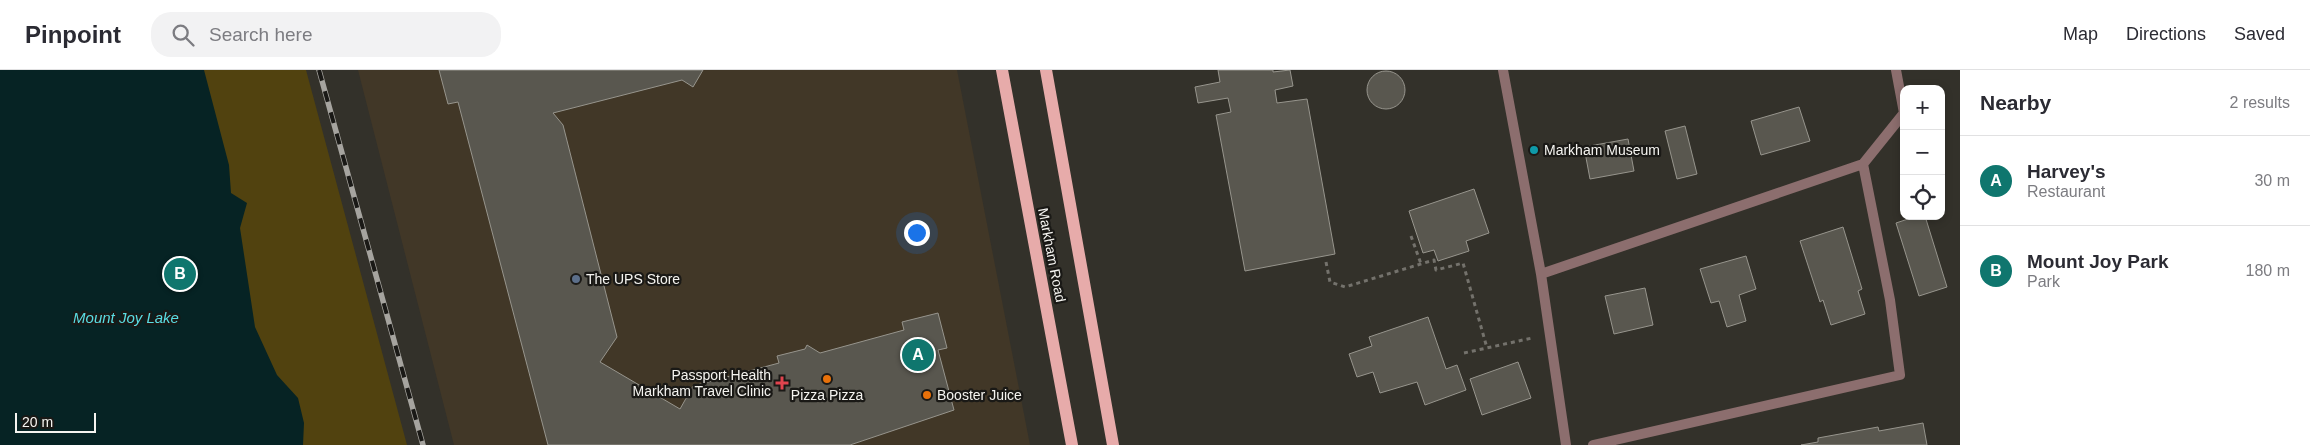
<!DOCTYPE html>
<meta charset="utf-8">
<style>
body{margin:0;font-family:Helvetica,sans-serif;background:#f2f2f3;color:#2b2b33}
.controls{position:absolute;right:15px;top:15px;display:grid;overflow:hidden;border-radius:10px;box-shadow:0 2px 8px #0003}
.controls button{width:45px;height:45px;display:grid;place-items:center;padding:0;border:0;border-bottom:1px solid #e1e1e2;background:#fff;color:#2b2b33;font:25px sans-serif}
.scale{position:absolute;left:15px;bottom:12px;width:81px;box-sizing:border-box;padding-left:5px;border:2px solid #f5f4f0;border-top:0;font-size:14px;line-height:18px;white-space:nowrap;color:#f5f4f0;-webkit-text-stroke:4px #1a1916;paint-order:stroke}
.you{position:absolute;left:916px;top:162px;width:18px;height:18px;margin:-12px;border:4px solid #fff;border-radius:50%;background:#1a73e8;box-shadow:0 0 0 8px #1a73e833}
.badge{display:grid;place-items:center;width:32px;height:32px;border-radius:50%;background:#0f766e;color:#fff;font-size:16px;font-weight:700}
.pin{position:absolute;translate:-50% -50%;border:2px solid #fff;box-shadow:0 1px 5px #0006}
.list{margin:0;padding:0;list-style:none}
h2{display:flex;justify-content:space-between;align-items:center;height:65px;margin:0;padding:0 20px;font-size:21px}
h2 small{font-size:16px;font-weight:400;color:#7c7c81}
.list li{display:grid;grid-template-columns:32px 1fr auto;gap:15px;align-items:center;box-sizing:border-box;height:90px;padding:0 20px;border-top:1px solid #e1e1e2}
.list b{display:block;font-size:19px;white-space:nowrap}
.list p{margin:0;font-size:16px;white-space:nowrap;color:#7c7c81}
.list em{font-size:16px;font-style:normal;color:#7c7c81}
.icon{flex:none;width:28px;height:28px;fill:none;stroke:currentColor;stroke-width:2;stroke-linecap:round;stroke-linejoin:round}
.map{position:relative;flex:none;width:1960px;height:375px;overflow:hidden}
header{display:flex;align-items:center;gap:30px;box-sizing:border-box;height:70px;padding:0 25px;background:#fff;border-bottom:1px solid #e1e1e2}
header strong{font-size:24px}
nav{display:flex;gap:28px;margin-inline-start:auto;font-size:18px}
.search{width:350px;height:45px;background:#f2f2f3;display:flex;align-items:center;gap:12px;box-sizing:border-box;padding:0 18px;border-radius:20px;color:#7c7c81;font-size:19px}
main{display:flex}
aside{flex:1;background:#fff}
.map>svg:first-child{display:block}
.commercial{fill:#413727}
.green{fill:#51420f}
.water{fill:#062324}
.building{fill:#59574f;stroke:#97958d}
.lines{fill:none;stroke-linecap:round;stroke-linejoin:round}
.path{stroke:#74726c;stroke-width:3;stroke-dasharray:4 4;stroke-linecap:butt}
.service{stroke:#8c6e6e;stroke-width:10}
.primary{stroke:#e7abaa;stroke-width:12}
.rail-casing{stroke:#a6a49f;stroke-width:5.5}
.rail{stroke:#1a1916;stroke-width:4;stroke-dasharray:11;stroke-linecap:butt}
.culture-dot{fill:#0f9aa8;stroke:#1a1916;stroke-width:2}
.service-dot{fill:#5c6f8a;stroke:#1a1916;stroke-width:2}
.food-dot{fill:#e8710a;stroke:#1a1916;stroke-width:2}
.health-dot{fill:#e0444e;stroke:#1a1916;stroke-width:2}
.labels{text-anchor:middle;stroke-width:4.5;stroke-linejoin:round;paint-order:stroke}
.poi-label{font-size:14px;fill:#f5f4f0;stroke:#1a1916;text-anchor:start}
.street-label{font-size:14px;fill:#f5f4f0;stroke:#1a1916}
.water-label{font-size:15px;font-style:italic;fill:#59dde3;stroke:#1a1916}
</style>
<header>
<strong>Pinpoint</strong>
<div class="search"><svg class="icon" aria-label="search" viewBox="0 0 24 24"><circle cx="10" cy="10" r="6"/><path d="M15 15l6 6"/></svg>Search here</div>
<nav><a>Map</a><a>Directions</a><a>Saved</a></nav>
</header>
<main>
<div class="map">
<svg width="1960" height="375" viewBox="0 0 1960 375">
<rect width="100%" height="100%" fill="#33312a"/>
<path class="commercial" d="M358,0H957L1030,375H454Z"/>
<path class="green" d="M0,0H306L407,375H0Z"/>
<path class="water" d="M0,0H204L229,95L231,123L247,133L240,158L255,257L277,305L298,328L304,353L303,375H0Z"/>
<path class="building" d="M439,0H703L693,17L682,10L553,43L563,55L617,267L600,292L680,339L693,316L779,293L777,286L805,279L807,275L820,283L904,260L902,252L938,243L947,278L938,280L954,340L850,375H548L458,32L448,34Z
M1218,0H1273V2L1290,0L1293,16L1275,20L1277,33L1307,29L1335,184L1245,201L1216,45L1231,42L1228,28L1198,33L1195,17L1220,12Z
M1367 20a19 19 0 1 1 38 0a19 19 0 1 1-38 0Z
M1799,37L1810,71L1761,85L1751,51Z
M1685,56L1697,104L1677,109L1665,61Z
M1628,69L1634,101L1590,109L1584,77Z
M1474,119L1489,163L1466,171L1469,181L1438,191L1434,180L1423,183L1409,141Z
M1917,146H1925L1947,217L1919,226L1896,153Z
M1843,157L1862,219L1858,221L1865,244L1831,255L1823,230L1820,232L1800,171Z
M1746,186L1756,219L1739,225L1746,251L1727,257L1719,231L1711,233L1700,199Z
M1645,218L1653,255L1614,264L1605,226Z
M1428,247L1446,299L1457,295L1466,320L1425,335L1417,312L1380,323L1373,302L1357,307L1349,284L1372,276L1369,267Z
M1518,292L1531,328L1482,345L1470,309Z
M1923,353L1927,375H1801L1818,372V368L1878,357L1879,361Z"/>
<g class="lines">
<path class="path" d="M1411,166L1421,194
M1326,192L1330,212L1345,217L1434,190L1436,200L1463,193L1487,278
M1464,283L1532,268"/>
<path class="service" d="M1503,0L1541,204L1566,375
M1541,204L1863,94L1904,43L1896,0
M1593,375L1900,305L1890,230L1863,94"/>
<path class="primary" d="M1002,0L1072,375
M1046,0L1113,375"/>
<defs>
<path id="rail" d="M319,0L423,375"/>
</defs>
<use href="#rail" class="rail-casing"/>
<use href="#rail" class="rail"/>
</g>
<circle class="culture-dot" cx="1534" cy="80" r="5"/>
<circle class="service-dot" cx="576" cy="209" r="5"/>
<g class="food-dot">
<circle cx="827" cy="309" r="5"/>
<circle cx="927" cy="325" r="5"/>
</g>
<path class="health-dot" d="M779.5 305.5h5v5h5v5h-5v5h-5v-5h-5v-5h5z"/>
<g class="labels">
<g class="poi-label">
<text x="1544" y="85">Markham Museum</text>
<text x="586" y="214">The UPS Store</text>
<text x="771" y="310" text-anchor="end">Passport Health<tspan x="771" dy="16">Markham Travel Clinic</tspan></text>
<text x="827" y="330" text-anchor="middle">Pizza Pizza</text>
<text x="937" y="330">Booster Juice</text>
</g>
<g class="street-label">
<text transform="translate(1052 185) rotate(79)" y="5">Markham Road</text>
</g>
<g class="water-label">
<text x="126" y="253">Mount Joy Lake</text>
</g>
</g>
</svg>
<div class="controls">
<button>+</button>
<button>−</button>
<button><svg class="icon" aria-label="locate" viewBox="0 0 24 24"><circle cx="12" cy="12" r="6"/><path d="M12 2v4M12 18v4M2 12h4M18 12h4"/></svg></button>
</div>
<div class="scale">20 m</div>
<div class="you"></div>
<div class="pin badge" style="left:918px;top:285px">A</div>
<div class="pin badge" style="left:180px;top:204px">B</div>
</div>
<aside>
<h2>Nearby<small>2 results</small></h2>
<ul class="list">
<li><span class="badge">A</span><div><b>Harvey's</b><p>Restaurant</p></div><em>30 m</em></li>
<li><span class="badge">B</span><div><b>Mount Joy Park</b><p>Park</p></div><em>180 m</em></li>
</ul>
</aside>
</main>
